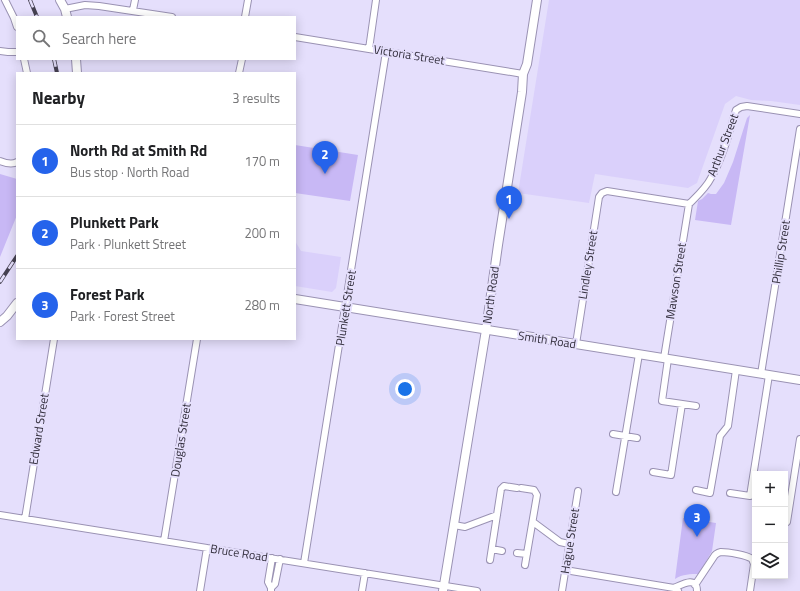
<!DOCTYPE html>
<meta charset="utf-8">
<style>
body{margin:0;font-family:"Titillium Web",sans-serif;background:#f2f2f2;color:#202124}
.controls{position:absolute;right:12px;bottom:12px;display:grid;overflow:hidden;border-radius:0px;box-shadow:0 2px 10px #0003}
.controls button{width:36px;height:36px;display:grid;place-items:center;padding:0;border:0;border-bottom:1px solid #e0e0e0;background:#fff;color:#202124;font:20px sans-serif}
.you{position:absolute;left:405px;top:389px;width:14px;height:14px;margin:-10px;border:3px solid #fff;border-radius:50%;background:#1a73e8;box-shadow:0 0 0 6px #1a73e833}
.badge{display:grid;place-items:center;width:26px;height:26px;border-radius:50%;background:#2563eb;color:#fff;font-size:13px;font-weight:700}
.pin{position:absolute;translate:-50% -33px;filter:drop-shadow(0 1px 2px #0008)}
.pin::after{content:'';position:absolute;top:21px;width:14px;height:12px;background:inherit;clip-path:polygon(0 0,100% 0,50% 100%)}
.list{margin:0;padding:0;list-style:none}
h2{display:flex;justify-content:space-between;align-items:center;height:52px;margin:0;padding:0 16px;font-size:17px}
h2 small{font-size:13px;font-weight:400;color:#757577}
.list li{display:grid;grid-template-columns:26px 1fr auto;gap:12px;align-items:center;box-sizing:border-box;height:72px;padding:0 16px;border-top:1px solid #e0e0e0}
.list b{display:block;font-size:15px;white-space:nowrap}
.list p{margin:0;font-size:13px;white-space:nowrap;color:#757577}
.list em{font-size:13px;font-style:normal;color:#757577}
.icon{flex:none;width:22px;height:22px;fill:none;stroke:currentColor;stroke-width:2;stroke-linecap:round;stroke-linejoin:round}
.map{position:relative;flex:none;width:800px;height:591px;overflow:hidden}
.search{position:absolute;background:#fff;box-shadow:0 2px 10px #0003;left:16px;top:16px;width:280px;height:44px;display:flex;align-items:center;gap:10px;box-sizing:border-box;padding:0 14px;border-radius:0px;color:#757577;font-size:15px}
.panel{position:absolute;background:#fff;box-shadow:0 2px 10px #0003;left:16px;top:72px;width:280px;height:268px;border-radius:0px}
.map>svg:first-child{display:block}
.built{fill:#dad0fb}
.green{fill:#c8b8f5}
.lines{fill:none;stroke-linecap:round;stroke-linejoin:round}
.minor-casing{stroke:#9a92b3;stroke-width:8}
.tertiary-casing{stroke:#9a92b3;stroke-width:10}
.minor{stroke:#fff;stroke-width:6}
.tertiary{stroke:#fff;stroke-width:8}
.rail-casing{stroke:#464252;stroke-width:4}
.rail{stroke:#e5dffc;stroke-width:2.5;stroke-dasharray:8;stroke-linecap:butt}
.labels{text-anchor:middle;stroke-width:4;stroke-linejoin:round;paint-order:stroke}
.street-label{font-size:12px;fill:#322e3c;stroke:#e5dffc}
</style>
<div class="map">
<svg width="800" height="591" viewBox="0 0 800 591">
<rect width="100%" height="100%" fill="#e5dffc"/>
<path class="built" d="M549,0H800V105L771,101L751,100L736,96L725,104L697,183L688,188L595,174L589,203L518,193Z
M295,241L301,251L341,257L336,288L332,292L295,286Z"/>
<path class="green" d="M750,115L731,225L695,220L698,201L702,199L708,193L711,194H716L724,183L733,162L747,118Z
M295,145L358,155L350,201L295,193Z
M0,174L17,179V215L0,257Z
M683,518L716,523L712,551L699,574C690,574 683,574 675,579Z"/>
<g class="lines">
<defs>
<path id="minor" d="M5,0L14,18L17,27
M65,9L85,5L99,6L172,17
M133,10L135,0
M245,17L248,0
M295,37L523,74
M369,49L376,0
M0,51L8,52H17
M24,59L27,73
M239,73L242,59
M0,161C5,163 12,165 17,162
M689,204C697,196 706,188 711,178C723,157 729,133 736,110L741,107L747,106L800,114
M576,344L599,197L602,193L607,191L689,204
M664,358L689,204
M668,359L662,401L696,406
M761,374L800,129
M613,434L637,438
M653,472L671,475L682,404
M521,488L534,490L537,495L525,565
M696,490L710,493L720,436L728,426L736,370
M616,492L639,354
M730,493L750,496L769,375
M0,515L477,591
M25,519L54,339
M533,522L560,542L569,544
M785,522H787L800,439
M454,525L465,527L497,515
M164,541L197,339
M492,549L502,551
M517,553L527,554
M490,560L501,489L504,486L517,488
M304,563L386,52
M565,570L674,588L678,591
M695,585L715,555C718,553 717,553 721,552C728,552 747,555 752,559L754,564L750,591
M271,588L268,582L272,558
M674,588C681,585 697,575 697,591
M200,591L207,548
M271,591V588L275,584L280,559
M362,591L365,573
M562,591L578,491"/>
<path id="tertiary" d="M60,0L65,9L67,17
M76,59L77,73
M295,299L800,380
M0,322L7,316L17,303
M443,591L486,330L498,245L522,92L523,74L527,64L537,0"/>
</defs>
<use href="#minor" class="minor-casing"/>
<use href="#tertiary" class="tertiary-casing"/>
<use href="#minor" class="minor"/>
<use href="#tertiary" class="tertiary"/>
<defs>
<path id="rail" d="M30,0L37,17
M54,59L57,73
M0,282L17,256"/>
</defs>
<use href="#rail" class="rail-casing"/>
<use href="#rail" class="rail"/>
</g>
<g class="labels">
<g class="street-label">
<text transform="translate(409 55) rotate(9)" y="4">Victoria Street</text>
<text transform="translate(723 145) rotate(-69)" y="4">Arthur Street</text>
<text transform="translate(781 252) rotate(-81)" y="4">Phillip Street</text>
<text transform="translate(588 265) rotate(-81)" y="4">Lindley Street</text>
<text transform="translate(676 281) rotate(-81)" y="4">Mawson Street</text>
<text transform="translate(491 295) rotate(-82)" y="4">North Road</text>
<text transform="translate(346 308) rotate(-81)" y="4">Plunkett Street</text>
<text transform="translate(547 340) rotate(9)" y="4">Smith Road</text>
<text transform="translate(39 429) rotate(-81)" y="4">Edward Street</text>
<text transform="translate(181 440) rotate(-81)" y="4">Douglas Street</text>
<text transform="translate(570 541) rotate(-81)" y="4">Hague Street</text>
<text transform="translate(239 553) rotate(9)" y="4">Bruce Road</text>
</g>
</g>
</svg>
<div class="controls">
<button>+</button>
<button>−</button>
<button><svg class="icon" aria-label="layers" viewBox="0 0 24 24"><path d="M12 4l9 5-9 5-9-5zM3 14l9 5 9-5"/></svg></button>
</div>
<div class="you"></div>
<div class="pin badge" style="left:509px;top:219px">1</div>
<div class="pin badge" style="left:325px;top:174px">2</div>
<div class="pin badge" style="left:697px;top:537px">3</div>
<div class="search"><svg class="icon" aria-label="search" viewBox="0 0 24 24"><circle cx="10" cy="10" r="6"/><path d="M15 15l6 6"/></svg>Search here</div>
<section class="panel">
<h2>Nearby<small>3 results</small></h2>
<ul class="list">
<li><span class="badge">1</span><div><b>North Rd at Smith Rd</b><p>Bus stop · North Road</p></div><em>170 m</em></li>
<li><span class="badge">2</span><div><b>Plunkett Park</b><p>Park · Plunkett Street</p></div><em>200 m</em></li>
<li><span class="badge">3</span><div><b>Forest Park</b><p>Park · Forest Street</p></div><em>280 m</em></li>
</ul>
</section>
</div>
